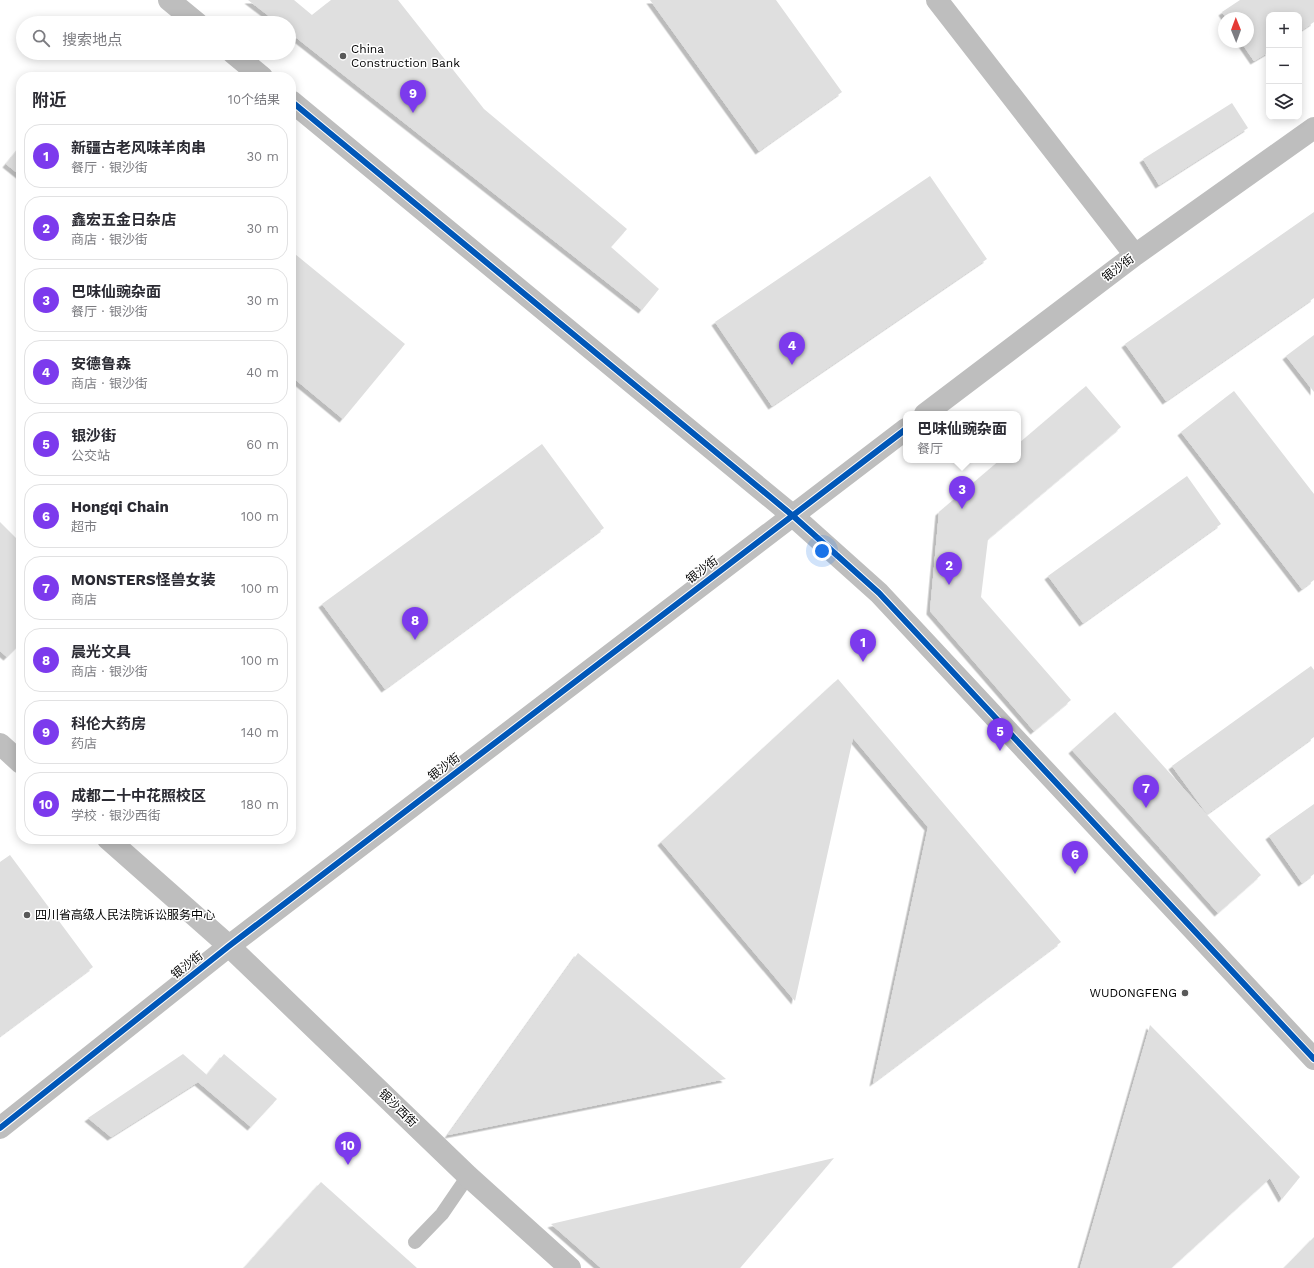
<!DOCTYPE html>
<html lang="zh">
<meta charset="utf-8">
<style>
body{margin:0;font-family:"Work Sans","Noto Sans SC",sans-serif;background:#f2f2f3;color:#2b2b33}
.controls{position:absolute;right:12px;top:12px;display:grid;overflow:hidden;border-radius:8px;box-shadow:0 2px 10px #0003}
.controls button{width:36px;height:36px;display:grid;place-items:center;padding:0;border:0;border-bottom:1px solid #e1e1e2;background:#fff;color:#2b2b33;font:20px sans-serif}
.compass{position:absolute;left:1218px;top:12px;width:36px;height:36px;border-radius:50%;background:#fff;box-shadow:0 2px 10px #0003;rotate:359deg}
.you{position:absolute;left:822px;top:551px;width:14px;height:14px;margin:-10px;border:3px solid #fff;border-radius:50%;background:#1a73e8;box-shadow:0 0 0 6px #1a73e833}
.badge{display:grid;place-items:center;width:26px;height:26px;border-radius:50%;background:#7c3aed;color:#fff;font-size:13px;font-weight:700}
.pin{position:absolute;translate:-50% -33px;filter:drop-shadow(0 1px 2px #0008)}
.pin::after{content:'';position:absolute;top:21px;width:14px;height:12px;background:inherit;clip-path:polygon(0 0,100% 0,50% 100%)}
.popup{position:absolute;left:903px;top:411px;width:118px;height:52px;box-sizing:border-box;display:grid;place-content:center;border-radius:8px;background:#fff;filter:drop-shadow(0 1px 3px #0005);font-size:13px;white-space:nowrap;color:#7c7c81}
.popup b{font-size:15px;color:#2b2b33}
.popup::after{content:'';position:absolute;left:50%;top:100%;margin-left:-8px;border:8px solid transparent;border-top-color:#fff}
.list{margin:0;padding:0;list-style:none}
h2{display:flex;justify-content:space-between;align-items:center;height:52px;margin:0;padding:0 16px;font-size:17px}
h2 small{font-size:13px;font-weight:400;color:#7c7c81}
.list li{display:grid;grid-template-columns:26px 1fr auto;gap:12px;align-items:center;box-sizing:border-box;height:64px;margin:0 8px 8px;padding:0 8px;border:1px solid #e1e1e2;border-radius:16px}
.list b{display:block;font-size:15px;white-space:nowrap}
.list p{margin:0;font-size:13px;white-space:nowrap;color:#7c7c81}
.list em{font-size:13px;font-style:normal;color:#7c7c81}
.icon{flex:none;width:22px;height:22px;fill:none;stroke:currentColor;stroke-width:2;stroke-linecap:round;stroke-linejoin:round}
.map{position:relative;flex:none;width:1314px;height:1268px;overflow:hidden}
.search{position:absolute;background:#fff;box-shadow:0 2px 10px #0003;left:16px;top:16px;width:280px;height:44px;display:flex;align-items:center;gap:10px;box-sizing:border-box;padding:0 14px;border-radius:22px;color:#7c7c81;font-size:15px}
.panel{position:absolute;background:#fff;box-shadow:0 2px 10px #0003;left:16px;top:72px;width:280px;height:772px;border-radius:16px}
.map>svg:first-child{display:block}
.building{fill:#dfdfdf;filter:url(#shadow)}
.lines{fill:none;stroke-linecap:round;stroke-linejoin:round}
.service{stroke:#bebebe;stroke-width:14}
.minor{stroke:#bebebe;stroke-width:22}
.cycleway-casing{stroke:#fff;stroke-width:8}
.cycleway{stroke:#0057b8;stroke-width:6}
.poi-dot{fill:#595959;stroke:#fff;stroke-width:1.5}
.labels{text-anchor:middle;stroke-width:3;stroke-linejoin:round;paint-order:stroke}
.poi-label{font-size:12px;fill:#000;stroke:#fff;text-anchor:start}
.street-label{font-size:12px;fill:#000;stroke:#fff}
</style>
<div class="map">
<svg width="1314" height="1268" viewBox="0 0 1314 1268">
<defs>
<filter id="shadow"><feDropShadow dx="-3.5" dy="3.5" stdDeviation="0" flood-color="#0004"/></filter>
</defs>
<rect width="100%" height="100%" fill="#fff"/>
<path class="building" d="M248,0H294L312,15L331,0H398L484,109L627,229L611,247L659,289L642,310L289,32V23H278Z
M650,0H776L842,92L759,151Z
M1240,0H1314V22L1299,32V15H1269V52L1254,61L1241,42H1248V18H1226L1222,12Z
M1232,103L1248,128L1159,185L1143,159Z
M21,146V176L6,164Z
M930,176L987,259L772,406L715,322Z
M1314,212V298L1166,401L1125,344Z
M295,254L405,344L343,419L291,376V259Z
M1314,335V392L1286,356Z
M1086,386L1121,427L988,539L981,597L1071,700L1034,731L930,611L939,512L1000,460H1018V444Z
M1234,391L1314,494V580L1302,589L1181,432Z
M542,444L604,528L385,689L322,604Z
M1187,476L1221,524L1083,623L1048,576Z
M0,522L21,543V643L7,657L0,651Z
M1311,666L1314,670V737L1207,814L1172,766Z
M838,679L1061,942L873,1083L928,827L853,738L795,1001L661,842Z
M1115,712L1261,875L1218,913L1072,750Z
M1314,804V874L1302,883L1269,836Z
M10,855L93,967L0,1036V862Z
M578,953L726,1079L448,1135Z
M1150,1025L1300,1177L1282,1199L1270,1178L1171,1268H1080Z
M183,1054L207,1075L224,1054L277,1099L251,1127L198,1082L111,1137L88,1118Z
M834,1158L740,1268H601L551,1224Z
M321,1182L417,1268H244Z
M1314,1237V1268H1284Z"/>
<g class="lines">
<path class="service" d="M415,1242L442,1214L468,1176"/>
<path class="minor" d="M169,0L197,23
M937,0L1135,255
M233,53L262,77
M291,101L792,515L879,593L1314,1059
M925,414L1135,255L1314,128
M0,744L21,763
M108,839L229,946L468,1176L570,1268
M0,1128L229,946L906,429"/>
<defs>
<path id="cycleway" d="M291,101L792,515L879,593L1314,1059
M0,1128L229,946L906,429"/>
</defs>
<use href="#cycleway" class="cycleway-casing"/>
<use href="#cycleway" class="cycleway"/>
</g>
<g class="poi-dot">
<circle cx="343" cy="56" r="4"/>
<circle cx="27" cy="915" r="4"/>
<circle cx="1185" cy="993" r="4"/>
</g>
<g class="labels">
<g class="poi-label">
<text x="351" y="53">China<tspan x="351" dy="14">Construction Bank</tspan></text>
<text x="35" y="919">四川省高级人民法院诉讼服务中心</text>
<text x="1177" y="997" text-anchor="end">WUDONGFENG</text>
</g>
<g class="street-label">
<text transform="translate(1118 268) rotate(-37)" y="4">银沙街</text>
<text transform="translate(702 570) rotate(-37)" y="4">银沙街</text>
<text transform="translate(444 767) rotate(-37)" y="4">银沙街</text>
<text transform="translate(187 965) rotate(-38)" y="4">银沙街</text>
<text transform="translate(398 1108) rotate(44)" y="4">银沙西街</text>
</g>
</g>
</svg>
<div class="controls">
<button>+</button>
<button>−</button>
<button><svg class="icon" aria-label="layers" viewBox="0 0 24 24"><path d="M12 4l9 5-9 5-9-5zM3 14l9 5 9-5"/></svg></button>
</div>
<svg class="compass" viewBox="-18 -18 36 36"><path d="M0-13l5 13h-10z" fill="#e53935"/><path d="M0 13l5-13h-10z" fill="#7c7c81"/></svg>
<div class="you"></div>
<div class="pin badge" style="left:863px;top:662px">1</div>
<div class="pin badge" style="left:949px;top:585px">2</div>
<div class="pin badge" style="left:962px;top:509px">3</div>
<div class="popup"><b>巴味仙豌杂面</b>餐厅</div>
<div class="pin badge" style="left:792px;top:365px">4</div>
<div class="pin badge" style="left:1000px;top:751px">5</div>
<div class="pin badge" style="left:1075px;top:874px">6</div>
<div class="pin badge" style="left:1146px;top:808px">7</div>
<div class="pin badge" style="left:415px;top:640px">8</div>
<div class="pin badge" style="left:413px;top:113px">9</div>
<div class="pin badge" style="left:348px;top:1165px">10</div>
<div class="search"><svg class="icon" aria-label="search" viewBox="0 0 24 24"><circle cx="10" cy="10" r="6"/><path d="M15 15l6 6"/></svg>搜索地点</div>
<section class="panel">
<h2>附近<small>10个结果</small></h2>
<ul class="list">
<li><span class="badge">1</span><div><b>新疆古老风味羊肉串</b><p>餐厅 · 银沙街</p></div><em>30 m</em></li>
<li><span class="badge">2</span><div><b>鑫宏五金日杂店</b><p>商店 · 银沙街</p></div><em>30 m</em></li>
<li><span class="badge">3</span><div><b>巴味仙豌杂面</b><p>餐厅 · 银沙街</p></div><em>30 m</em></li>
<li><span class="badge">4</span><div><b>安德鲁森</b><p>商店 · 银沙街</p></div><em>40 m</em></li>
<li><span class="badge">5</span><div><b>银沙街</b><p>公交站</p></div><em>60 m</em></li>
<li><span class="badge">6</span><div><b>Hongqi Chain</b><p>超市</p></div><em>100 m</em></li>
<li><span class="badge">7</span><div><b>MONSTERS怪兽女装</b><p>商店</p></div><em>100 m</em></li>
<li><span class="badge">8</span><div><b>晨光文具</b><p>商店 · 银沙街</p></div><em>100 m</em></li>
<li><span class="badge">9</span><div><b>科伦大药房</b><p>药店</p></div><em>140 m</em></li>
<li><span class="badge">10</span><div><b>成都二十中花照校区</b><p>学校 · 银沙西街</p></div><em>180 m</em></li>
</ul>
</section>
</div>
